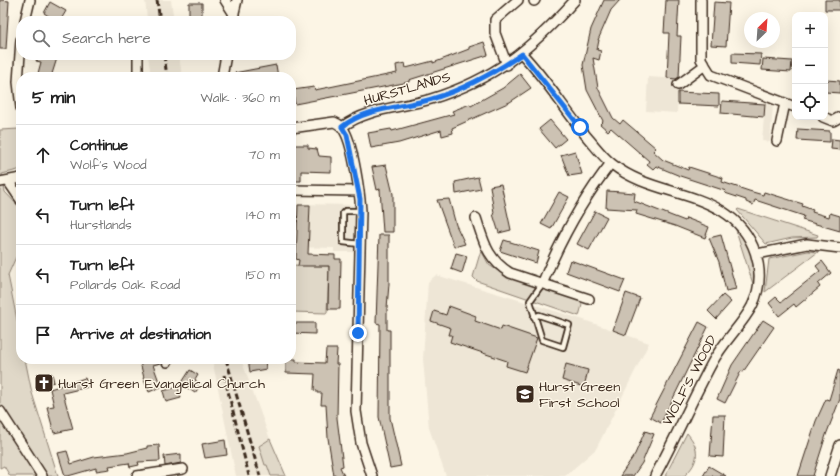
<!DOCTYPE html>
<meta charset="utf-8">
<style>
body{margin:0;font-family:"Architects Daughter",sans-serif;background:#f2f2f2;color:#222}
.controls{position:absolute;right:12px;top:12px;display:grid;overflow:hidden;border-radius:8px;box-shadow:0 4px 16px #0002}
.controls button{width:36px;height:36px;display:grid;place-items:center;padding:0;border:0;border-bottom:1px solid #e0e0e0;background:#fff;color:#222;font:20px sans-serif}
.compass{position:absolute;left:744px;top:12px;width:36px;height:36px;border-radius:50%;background:#fff;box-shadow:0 4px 16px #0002;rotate:25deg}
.stop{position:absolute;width:12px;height:12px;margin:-9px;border:3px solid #1a73e8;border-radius:50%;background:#fff}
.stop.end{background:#1a73e8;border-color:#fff;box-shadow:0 1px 4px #0008}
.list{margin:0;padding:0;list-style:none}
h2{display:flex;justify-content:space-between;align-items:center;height:52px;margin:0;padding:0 16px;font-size:17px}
h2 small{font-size:13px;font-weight:400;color:#767676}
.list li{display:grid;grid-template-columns:26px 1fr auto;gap:12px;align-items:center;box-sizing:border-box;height:60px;padding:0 16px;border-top:1px solid #e0e0e0}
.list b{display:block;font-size:15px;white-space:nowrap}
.list p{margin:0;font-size:13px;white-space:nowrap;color:#767676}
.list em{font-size:13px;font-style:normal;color:#767676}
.icon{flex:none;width:22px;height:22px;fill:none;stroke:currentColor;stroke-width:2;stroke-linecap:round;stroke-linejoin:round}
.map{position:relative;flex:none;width:840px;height:476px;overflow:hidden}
.search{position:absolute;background:#fff;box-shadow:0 4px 16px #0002;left:16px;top:16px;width:280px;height:44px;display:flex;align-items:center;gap:10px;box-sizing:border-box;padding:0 14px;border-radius:16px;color:#767676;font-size:15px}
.panel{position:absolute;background:#fff;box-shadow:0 4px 16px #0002;left:16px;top:72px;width:280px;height:292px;border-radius:16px}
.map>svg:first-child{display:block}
.built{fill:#eee6d6}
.green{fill:#e0d8c8;stroke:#8e8173}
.building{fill:#ccc2b3;stroke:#3b2a1e}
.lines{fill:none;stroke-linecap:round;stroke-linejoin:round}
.service-casing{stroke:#3b2a1e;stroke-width:8}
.minor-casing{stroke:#3b2a1e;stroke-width:12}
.service{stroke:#fcf5e5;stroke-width:4.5}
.minor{stroke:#fcf5e5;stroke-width:9}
.rail{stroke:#3b2a1e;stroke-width:3;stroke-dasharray:6 3;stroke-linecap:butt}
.route{stroke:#1a73e8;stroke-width:5}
.labels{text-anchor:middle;stroke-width:3;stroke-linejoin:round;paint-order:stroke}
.street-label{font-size:14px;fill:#3b2a1e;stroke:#fcf5e5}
.poi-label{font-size:14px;fill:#3b2a1e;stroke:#fcf5e5;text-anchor:start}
</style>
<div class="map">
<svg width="840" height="476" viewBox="0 0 840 476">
<rect width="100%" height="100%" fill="#fcf5e5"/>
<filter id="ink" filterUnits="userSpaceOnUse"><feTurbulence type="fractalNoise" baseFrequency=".025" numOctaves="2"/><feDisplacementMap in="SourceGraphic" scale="8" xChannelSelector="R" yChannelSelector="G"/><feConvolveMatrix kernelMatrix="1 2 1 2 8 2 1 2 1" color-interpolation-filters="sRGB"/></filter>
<g filter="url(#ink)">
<path class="built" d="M145,0H171L174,21H136L147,18Z
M148,55H179L182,77H151Z
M648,77L679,79L677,113L646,111Z
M765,104L773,105L770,142L762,141Z
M297,204L356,205V252H334V248L295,247Z
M436,275L584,320L649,343L596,449L565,476H446L429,428L423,359L428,282Z
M212,359H241L270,439L259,446L271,476H236Z"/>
<path class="green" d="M19,129L21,168L18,170L2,174L5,192L21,209V252L16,257L8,275L21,340V359H25L32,393L58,476H10L4,466L0,468V130Z
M738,209L818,235L817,237L792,238L766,244L737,210Z
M735,227C750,244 756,262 753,284Z
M481,250L489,265L509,278L579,300L582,305L579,316L477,281L473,277Z
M808,251L818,252L765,292L769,259Z
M291,265L329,266L327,313L291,312Z
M687,433C700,448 700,462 684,476H665Z
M270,439L286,476H271L267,465H265L259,446Z"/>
<path class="building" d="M0,0L9,1L6,49H0Z
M604,0H620L611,10L598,40H599L597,50L601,51L599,60L593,58L598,88L613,118L620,124L623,120L656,148L653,151L663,160L688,170L689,167L723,178L722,182L749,191L763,195L764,192L803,204L802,206L813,210L812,212L829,217L830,213L840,216V231L802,220L804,216L755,200L753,205L746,202V200L725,193L726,191L680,176L656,166L653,169L647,164L649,161L611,128L608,131L600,124L603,121L587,90L583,65L591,29Z
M666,0H679L677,36H681L679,77L676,79L667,78L669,33H664Z
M825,0H840V10H825Z
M50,2L66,11L60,21H52L53,19L44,13Z
M714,2L729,3L726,46L711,45Z
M189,3H202V21H189Z
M484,42L488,55L409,80V82L295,104L293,90L314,87L315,90L397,73L396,65L405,63L406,68L433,61V63L469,49V47Z
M732,53L761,54L760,65L732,63Z
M38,55H58L51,77H37L41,62L36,61Z
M763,59L792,61L791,72L762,70Z
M276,65L278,77H235L234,73Z
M520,74L531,88L510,102L452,128L453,133L442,136L441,130L399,143L371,148L368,133L391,129L392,131L454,114L452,111L470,104L471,106L503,88Z
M826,80L840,81V93L825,92Z
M678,92L719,94V106L678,104Z
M722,101L765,104L764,117L721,113Z
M550,120L566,139L555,148L539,129Z
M798,129L830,131V142L797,140Z
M832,139L840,140V150L831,149Z
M293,145H308V148L317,149L319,156L331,157V172L301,171V181H291V153H293Z
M575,151L582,174L569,176L561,155Z
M386,165L393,194V232H383L380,189L377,190L372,167Z
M478,177L481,189L456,194L455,182Z
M501,184L511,230L499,233L493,214L494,213L490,186Z
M607,191L635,193L634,201L685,221L686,218L709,227L705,238L675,226L636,214L637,210L606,208Z
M559,192L569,197L551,229L541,224Z
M449,199L456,225L465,244L454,247L437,200Z
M298,205H310L308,254L335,255V259H341L340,309H328L329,266H298L299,260L296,259Z
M595,211L607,217L589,250L577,244Z
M379,235H389V284L387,308V330H390V418L401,466L390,468L379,417L380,324L376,323Z
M721,235L736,289L726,291L719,262L709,238Z
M504,240L539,251L536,263L500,251Z
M456,253L467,256L462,273L451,269Z
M570,260L625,280L620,292L566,272Z
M822,261L831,273L818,284L820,287L796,307L794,304L779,316L769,303L776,297L781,302L820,271L816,266Z
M626,293L640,298L626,335L613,330Z
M723,295L731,302L716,319L708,311Z
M449,306L476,316L475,321L501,330L502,326L537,338L525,372L506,366L507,361L450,342L452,335H449L451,328L431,321L434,311L446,315Z
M763,320L774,327L743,372L741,371L725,403L717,399L732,365Z
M699,322L708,327L661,423L650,417Z
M291,323H315V334L291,333Z
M326,349H337L336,364H338L337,418L343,466L340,467L344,476H334L328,438L326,405H321L322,393H317V391L314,390L315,374L286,373V359H296V362L325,363Z
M145,359H160L161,363L153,365L161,387L149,392L143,378H144L140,362L145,361Z
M248,359H265L266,369L250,372Z
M566,364L588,370L584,387L562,380Z
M190,370L198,375L195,380L201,384L195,393L181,384Z
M838,370L840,371V399L826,435L813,476H798L816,421L826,399L829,400Z
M52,374L54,382L42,386L39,377Z
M85,378L88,387L63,393L73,429L54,433L47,407L54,406L50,389Z
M178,387L181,398L166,402L163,391Z
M713,415H725L723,457L710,456Z
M645,431L654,434L642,463L633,476H620L635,454Z
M225,440L227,455L205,458L202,444Z
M159,445L160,461L138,462L139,465L130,467L129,463L109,466L110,469L96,471V468L68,476H65L58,453L67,451L71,464L94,457L127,453L147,448V446Z
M181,454V463L165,466L164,456Z
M709,466L726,476H703Z"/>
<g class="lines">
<defs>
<path id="service" d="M360,244L343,242V213L345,211H361
M534,317L539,315L569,325L563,347L542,340L530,301L542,284"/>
<path id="minor" d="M225,0L234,14
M701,0V59L711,75L795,107
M534,1L535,0
M25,21L30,0
M232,21L237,0
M21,40L18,82L21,108
M522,54C546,79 565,110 587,137C595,146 602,156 612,164C644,190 688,190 722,211C754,231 769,271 752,306C742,325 723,342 712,363C692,400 675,439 655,476
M138,55V77
M507,65L495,33V20L518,0
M222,77L226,55
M678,85L705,65
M823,117L833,121L840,117
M342,127C367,108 402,108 431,99C495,79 531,49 575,0
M291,128L334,122C339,124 343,127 345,132C353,146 360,194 361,211L356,411L361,443L372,476
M777,141L785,103
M8,181L21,200
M0,182L21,178
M291,190L359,191
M476,218C484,242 487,259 510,273L589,299
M757,254L807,244L840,248
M542,284C560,241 582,200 611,163
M166,359L167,362
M0,411L42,476
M137,476L183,469
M830,476L840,445"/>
</defs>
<use href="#service" class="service-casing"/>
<use href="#minor" class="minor-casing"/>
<use href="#service" class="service"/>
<use href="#minor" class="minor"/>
<path class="rail" d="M157,0L160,21
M164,55L167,77
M226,359L260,476
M224,375L249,476"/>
</g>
</g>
<g class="lines" filter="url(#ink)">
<path class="route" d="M358,333L360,199L347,135L342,127C367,107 402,108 432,99C464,89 494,73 522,54L580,127"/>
</g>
<defs>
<symbol id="church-square" viewBox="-11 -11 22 22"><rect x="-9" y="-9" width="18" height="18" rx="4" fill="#3b2a1e" stroke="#fcf5e5"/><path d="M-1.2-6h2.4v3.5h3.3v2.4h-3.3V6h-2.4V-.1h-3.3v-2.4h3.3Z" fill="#fff"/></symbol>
<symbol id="school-square" viewBox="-11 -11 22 22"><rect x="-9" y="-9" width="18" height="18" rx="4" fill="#3b2a1e" stroke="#fcf5e5"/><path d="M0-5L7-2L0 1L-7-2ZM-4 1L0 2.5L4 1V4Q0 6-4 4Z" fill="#fff"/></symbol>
</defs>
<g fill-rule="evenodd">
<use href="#church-square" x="33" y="372" width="22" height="22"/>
<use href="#school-square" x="514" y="383" width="22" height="22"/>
</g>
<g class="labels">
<g class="street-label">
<text transform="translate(407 88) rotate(-16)" y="5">HURSTLANDS</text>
<text transform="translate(689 380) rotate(-62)" y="5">WOLF'S WOOD</text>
</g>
<g class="poi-label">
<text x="58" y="388">Hurst Green Evangelical Church</text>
<text x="539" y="391">Hurst Green<tspan x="539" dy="16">First School</tspan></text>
</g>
</g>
</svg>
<div class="controls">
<button>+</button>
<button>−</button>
<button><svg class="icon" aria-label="locate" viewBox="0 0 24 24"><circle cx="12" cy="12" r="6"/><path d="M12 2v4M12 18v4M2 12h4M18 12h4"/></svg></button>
</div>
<svg class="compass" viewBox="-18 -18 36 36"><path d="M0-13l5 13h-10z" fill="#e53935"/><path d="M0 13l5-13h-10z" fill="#767676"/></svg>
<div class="stop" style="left:580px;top:127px"></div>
<div class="stop end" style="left:358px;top:333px"></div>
<div class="search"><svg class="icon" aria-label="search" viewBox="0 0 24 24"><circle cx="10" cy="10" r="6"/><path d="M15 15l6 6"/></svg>Search here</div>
<section class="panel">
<h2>5 min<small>Walk · 360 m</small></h2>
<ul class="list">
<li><svg class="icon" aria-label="ahead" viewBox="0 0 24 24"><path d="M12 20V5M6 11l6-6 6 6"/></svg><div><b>Continue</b><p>Wolf's Wood</p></div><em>70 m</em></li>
<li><svg class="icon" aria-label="left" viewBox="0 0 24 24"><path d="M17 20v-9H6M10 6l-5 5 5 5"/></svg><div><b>Turn left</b><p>Hurstlands</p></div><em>140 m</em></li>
<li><svg class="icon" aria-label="left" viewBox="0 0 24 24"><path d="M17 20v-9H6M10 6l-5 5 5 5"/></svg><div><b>Turn left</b><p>Pollards Oak Road</p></div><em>150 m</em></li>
<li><svg class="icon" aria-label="arrive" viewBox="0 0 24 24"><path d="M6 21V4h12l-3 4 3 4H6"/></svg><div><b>Arrive at destination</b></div></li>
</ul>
</section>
</div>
